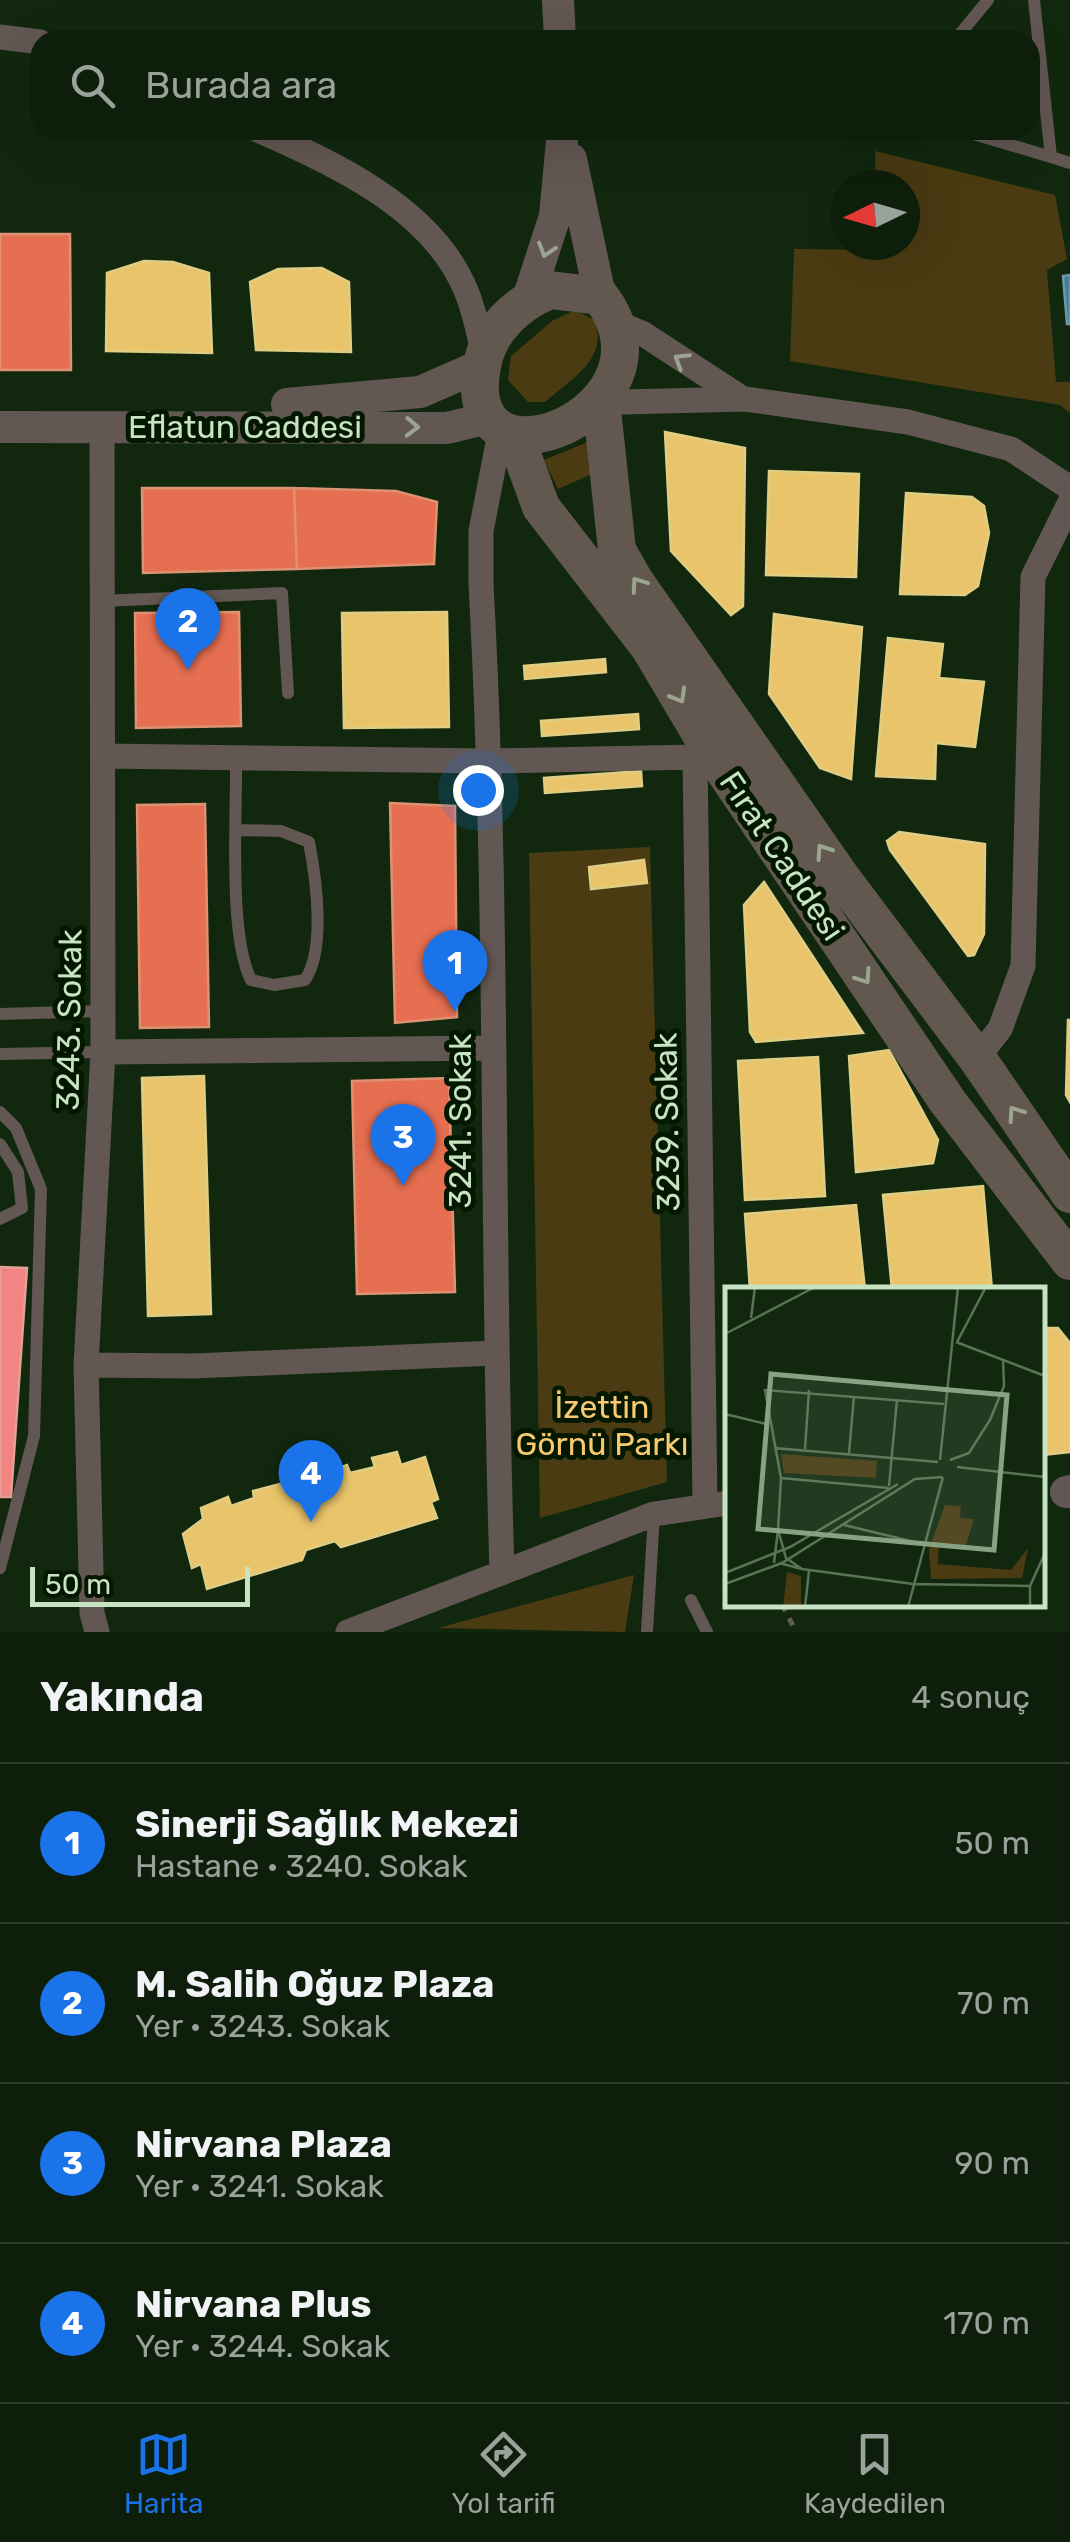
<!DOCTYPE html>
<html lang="tr">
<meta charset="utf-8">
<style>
body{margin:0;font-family:Rubik,sans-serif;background:#162713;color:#f1f3f6}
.compass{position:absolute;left:830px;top:170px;width:90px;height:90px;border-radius:50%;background:#0d1e0a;box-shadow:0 10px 40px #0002;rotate:265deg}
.scale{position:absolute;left:30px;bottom:25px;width:220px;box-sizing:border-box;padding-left:10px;border:5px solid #c7e3c2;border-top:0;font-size:28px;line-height:35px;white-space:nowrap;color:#c7e3c2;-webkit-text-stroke:8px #031701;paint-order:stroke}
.you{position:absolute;left:478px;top:790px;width:35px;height:35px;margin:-25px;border:8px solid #fff;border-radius:50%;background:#1a73e8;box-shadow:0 0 0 15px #1a73e833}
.badge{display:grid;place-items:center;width:65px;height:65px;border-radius:50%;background:#1a73e8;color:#fff;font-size:32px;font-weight:700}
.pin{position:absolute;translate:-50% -82px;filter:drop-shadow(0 2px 5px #0008)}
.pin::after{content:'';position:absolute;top:52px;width:35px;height:30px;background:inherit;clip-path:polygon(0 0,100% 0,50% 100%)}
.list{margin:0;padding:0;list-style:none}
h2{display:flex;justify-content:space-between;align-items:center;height:130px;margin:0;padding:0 40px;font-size:42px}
h2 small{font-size:32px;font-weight:400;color:#9aa29c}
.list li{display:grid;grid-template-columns:65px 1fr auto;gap:30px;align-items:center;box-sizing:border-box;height:160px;padding:0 40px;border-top:2px solid #2d3c2b}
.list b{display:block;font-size:38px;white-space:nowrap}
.list p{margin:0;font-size:32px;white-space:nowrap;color:#9aa29c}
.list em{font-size:32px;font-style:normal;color:#9aa29c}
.icon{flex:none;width:55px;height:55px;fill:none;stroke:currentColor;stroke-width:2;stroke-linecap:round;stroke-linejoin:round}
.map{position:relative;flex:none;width:1070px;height:1632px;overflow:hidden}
.search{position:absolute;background:#0d1e0a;box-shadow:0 10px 40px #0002;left:30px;right:30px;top:30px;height:110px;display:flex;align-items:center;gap:25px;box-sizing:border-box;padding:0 35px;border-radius:30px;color:#9aa29c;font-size:38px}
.sheet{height:770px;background:#0d1e0a}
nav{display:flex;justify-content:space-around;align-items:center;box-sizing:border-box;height:140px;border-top:2px solid #2d3c2b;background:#0d1e0a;font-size:28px;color:#9aa29c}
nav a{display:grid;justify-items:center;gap:5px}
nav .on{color:#1a73e8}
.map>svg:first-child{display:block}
.green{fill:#4a3b12}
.homes{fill:#e9c46a;stroke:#dfcd84;stroke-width:2.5}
.shops{fill:#e76f51;stroke:#dd9273;stroke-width:2.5}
.health{fill:#f28482;stroke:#e5a095;stroke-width:2.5}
.public{fill:#457b9d;stroke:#6c9aa8;stroke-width:2.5}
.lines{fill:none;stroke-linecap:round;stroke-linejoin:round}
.path{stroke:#5f5d55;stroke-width:5;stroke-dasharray:8 8;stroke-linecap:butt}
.service{stroke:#635753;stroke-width:12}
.minor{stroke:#635753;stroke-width:25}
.tertiary{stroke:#635753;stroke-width:32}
.secondary{stroke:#635850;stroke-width:38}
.oneway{stroke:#9aa490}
.oneway2{stroke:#9aa48f}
.labels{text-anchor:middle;stroke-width:10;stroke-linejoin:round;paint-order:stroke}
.street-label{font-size:32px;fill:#c7e3c2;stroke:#031701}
.park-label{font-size:32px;fill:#f8c971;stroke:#031701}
.inset-road{fill:none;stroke:#5a7356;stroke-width:2.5}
.view{fill:#87a283;fill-opacity:0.15;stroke:#87a283;stroke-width:5}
.inset-edge{fill:none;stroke:#c7e3c2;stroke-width:5}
</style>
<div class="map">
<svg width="1070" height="1632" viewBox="0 0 1070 1632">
<rect width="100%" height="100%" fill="#11280e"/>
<path class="green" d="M875,151L1055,195L1067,259L1047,270L1056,382H1070V413L1060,405L790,361L794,249L877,250V245H905V185H876Z
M575,310L594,320C610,358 571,379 545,402H528L508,380L511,356L552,321Z
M595,439L599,471L558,489L544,460Z
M650,847L667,1482L540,1518L529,853Z
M634,1575L625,1632L438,1628Z"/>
<path class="homes" d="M144,261L173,262L209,273L212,353L106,351L107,273Z
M322,268L349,282L351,352L256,350L250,282L278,269Z
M665,432L745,448L743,606L731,615L671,551Z
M769,471L859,474L856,577L766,575Z
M906,493L972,497L984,506L989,533L978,586L965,595L900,594Z
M447,612L449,727L344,728L342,613Z
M774,614L862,627L851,779L820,768L769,694Z
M888,638L943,644L939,678L984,682L975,747L936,743L935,779L876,776Z
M605,659L606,672L525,679L524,666Z
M638,714L639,729L542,736L541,721Z
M641,771L642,786L545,793L544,778Z
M899,832L985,844L984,934L974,955L968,956L890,850L887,841Z
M644,860L647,883L591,889L589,867Z
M764,882L863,1033L756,1042L750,1032L744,905Z
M1068,1020H1070V1102L1066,1095Z
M889,1050L938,1140L933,1163L856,1172L849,1056Z
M818,1057L825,1196L745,1200L738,1061Z
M204,1076L211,1314L148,1316L142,1078Z
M983,1186L992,1290H892L883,1195Z
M856,1205L865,1290H750L745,1214Z
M1042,1328H1058L1070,1343V1452L1042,1455Z
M397,1452L401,1465L425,1457L438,1499L431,1502L437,1518L341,1547L335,1541L306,1550L302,1560L207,1589L201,1564L192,1568L183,1534L203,1519L201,1508L228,1497L231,1506L254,1498L253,1491L280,1484L284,1492L303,1485L307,1495L326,1488L322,1473L347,1465L350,1473L375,1467L372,1458Z"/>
<path class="shops" d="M0,234H70L71,370H0Z
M142,488H294L297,569L143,573Z
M294,488L396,491L437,502L434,564L297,569Z
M239,612L241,726L136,728L135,613Z
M390,803L455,806L457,1017L395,1023Z
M205,804L209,1027L140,1028L137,805Z
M449,1078L455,1292L357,1294L352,1081Z"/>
<path class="health" d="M0,1267L27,1268L11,1497H0Z"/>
<path class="public" d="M1070,275V324H1067L1063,276Z"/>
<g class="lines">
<path class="path" d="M782,1604L796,1632"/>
<path class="service" d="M1034,0L1051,157L1070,163
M955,40L988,0
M960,130L1051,157
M103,601L282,593L288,693
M236,757C237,813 228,935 251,980L274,985L305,980C326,949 316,878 309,842L281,831L238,830
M0,1014L103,1011
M0,1054L103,1052
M0,1112L16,1128L41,1189L34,1436L0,1568
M0,1144L18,1172L22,1208L0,1219
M691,1600L707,1632
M647,1632L654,1514"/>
<path class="minor" d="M0,37L40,42
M258,130C332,162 429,207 464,286C474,307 478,332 484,354
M617,323L642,333L740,397
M605,393L623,402L745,399L908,422L1011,449L1070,488
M500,433L481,531V584C499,913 491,1242 502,1571
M103,756L490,761L695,757
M103,1052L491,1048
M977,1058L1000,1029L1023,966L1033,577L1070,502
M86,1365L194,1366L495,1353
M705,1504L695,757L711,751
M97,1632L92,1613L86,1365L103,1052L102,428
M348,1632L654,1514L728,1503"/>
<path class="tertiary" d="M558,0L560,40
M571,159L600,296
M528,299L555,216L563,130
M287,404L420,392L482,365
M0,427L447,428L488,418
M1070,1491L1066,1492H1070"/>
<path class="secondary" d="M550,290L600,296C688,410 456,505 482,366C488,330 517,303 550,290Z
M601,400L617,550L634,580L843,880L977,1058L1070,1194
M516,438L541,507L650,648L711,751L948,1102L1070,1261"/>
</g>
<defs><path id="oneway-chevron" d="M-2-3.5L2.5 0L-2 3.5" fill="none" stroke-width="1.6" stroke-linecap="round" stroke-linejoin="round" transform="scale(2.5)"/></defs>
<g class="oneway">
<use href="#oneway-chevron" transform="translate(546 250) rotate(107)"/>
<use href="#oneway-chevron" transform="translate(681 360) rotate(-148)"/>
<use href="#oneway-chevron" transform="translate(412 427) rotate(2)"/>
</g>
<g class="oneway2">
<use href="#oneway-chevron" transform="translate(638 584) rotate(-125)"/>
<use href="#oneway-chevron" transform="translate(679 696) rotate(60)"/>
<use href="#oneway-chevron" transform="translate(823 851) rotate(-124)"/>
<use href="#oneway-chevron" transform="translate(864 977) rotate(56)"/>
<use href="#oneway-chevron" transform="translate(1015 1113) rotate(-125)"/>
</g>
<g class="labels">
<g class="street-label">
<text x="245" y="438">Eflatun Caddesi</text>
<text transform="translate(782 856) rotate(56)" y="11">Fırat Caddesi</text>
<text transform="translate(69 1020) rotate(-89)" y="11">3243. Sokak</text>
<text transform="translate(460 1121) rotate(-90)" y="11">3241. Sokak</text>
<text transform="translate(667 1122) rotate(-91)" y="11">3239. Sokak</text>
</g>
<g class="park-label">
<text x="602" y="1418">İzettin<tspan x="602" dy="37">Görnü Parkı</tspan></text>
</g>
</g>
<g transform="translate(725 1287)">
<rect width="320" height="320" fill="#11280e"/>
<path d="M56,167L152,174L151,191L59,186ZM220,218L236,219L235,231L249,232L241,258L214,256L213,277L286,283L303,261L297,291L206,292L204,262ZM62,285L76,289V320H58Z" fill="#4a3b12"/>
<path class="inset-road" d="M26,31L30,0M0,47L90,0M231,55L320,89M232,55L261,0M0,127L41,137M49,161L213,175M80,162L84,103M124,166L129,109M215,173L233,0M225,173L244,166L265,133L279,99L278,73M232,180L320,190M56,191L164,201M164,199L172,113M119,238L198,257M53,243L56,191L40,103L219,117M49,276L53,243L61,271L77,282L54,276M77,282L188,297L305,299M0,286L65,260L173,197M0,297L57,276L190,192L217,190M80,320L84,284M183,320L218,190M305,320V299L320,266"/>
<path class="view" d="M46,87L282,108L269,263L33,242Z"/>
<rect width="320" height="320" class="inset-edge"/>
</g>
</svg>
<svg class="compass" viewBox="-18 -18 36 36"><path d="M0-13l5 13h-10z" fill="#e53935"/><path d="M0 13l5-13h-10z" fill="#9aa29c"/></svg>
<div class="scale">50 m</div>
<div class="you"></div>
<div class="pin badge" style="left:455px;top:1012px">1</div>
<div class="pin badge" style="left:188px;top:670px">2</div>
<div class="pin badge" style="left:403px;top:1186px">3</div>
<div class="pin badge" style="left:311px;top:1522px">4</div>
<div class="search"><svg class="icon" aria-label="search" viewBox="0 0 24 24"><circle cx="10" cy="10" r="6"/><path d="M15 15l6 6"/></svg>Burada ara</div>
</div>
<section class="sheet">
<h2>Yakında<small>4 sonuç</small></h2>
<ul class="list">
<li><span class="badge">1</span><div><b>Sinerji Sağlık Mekezi</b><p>Hastane · 3240. Sokak</p></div><em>50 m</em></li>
<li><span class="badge">2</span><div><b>M. Salih Oğuz Plaza</b><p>Yer · 3243. Sokak</p></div><em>70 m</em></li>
<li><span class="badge">3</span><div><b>Nirvana Plaza</b><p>Yer · 3241. Sokak</p></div><em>90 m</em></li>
<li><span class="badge">4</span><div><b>Nirvana Plus</b><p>Yer · 3244. Sokak</p></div><em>170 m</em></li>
</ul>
</section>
<nav>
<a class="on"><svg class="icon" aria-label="map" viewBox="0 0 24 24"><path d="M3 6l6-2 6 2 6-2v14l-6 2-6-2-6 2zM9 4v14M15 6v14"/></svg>Harita</a>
<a><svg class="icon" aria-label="directions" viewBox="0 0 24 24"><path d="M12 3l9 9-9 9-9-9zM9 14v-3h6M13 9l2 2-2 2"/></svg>Yol tarifi</a>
<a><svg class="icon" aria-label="saved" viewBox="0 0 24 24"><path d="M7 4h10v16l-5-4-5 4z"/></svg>Kaydedilen</a>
</nav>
